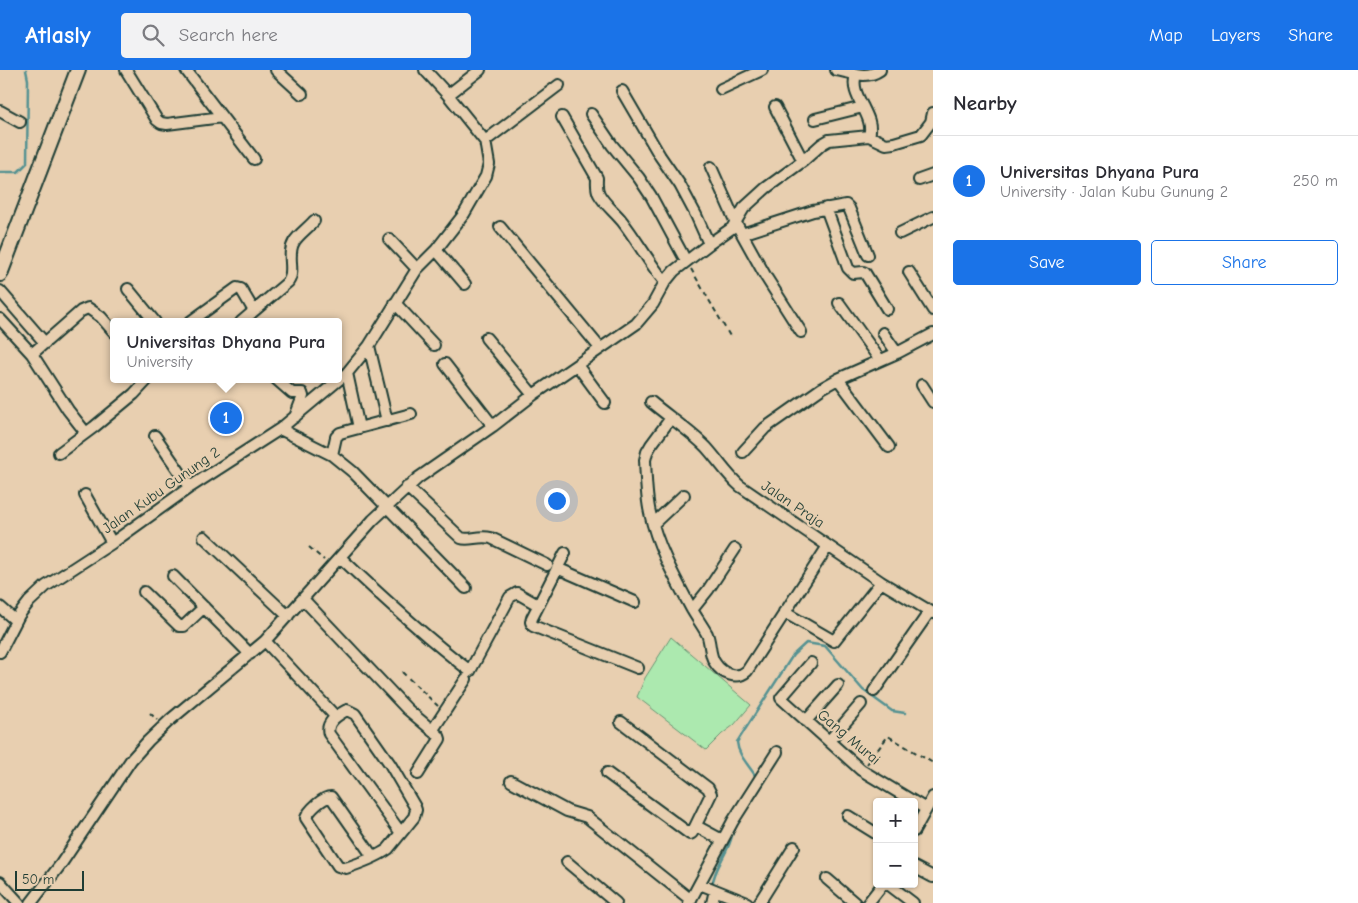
<!DOCTYPE html>
<meta charset="utf-8">
<style>
body{margin:0;font-family:"Comic Neue",sans-serif;background:#f2f2f3;color:#2b2b33}
.controls{position:absolute;right:15px;bottom:15px;display:grid;overflow:hidden;border-radius:5px;box-shadow:0 1px 4px #0004}
.controls button{width:45px;height:45px;display:grid;place-items:center;padding:0;border:0;border-bottom:1px solid #e1e1e2;background:#fff;color:#2b2b33;font:25px sans-serif}
.scale{position:absolute;left:15px;bottom:12px;width:69px;box-sizing:border-box;padding-left:5px;border:2px solid #1f3d34;border-top:0;font-size:14px;line-height:18px;white-space:nowrap;color:#1f3d34;-webkit-text-stroke:4px #e8cfb0;paint-order:stroke}
.you{position:absolute;left:556px;top:430px;width:18px;height:18px;margin:-12px;border:4px solid #fff;border-radius:50%;background:#1a73e8;box-shadow:0 0 0 8px #1a73e833}
.badge{display:grid;place-items:center;width:32px;height:32px;border-radius:50%;background:#1a73e8;color:#fff;font-size:16px;font-weight:700}
.pin{position:absolute;translate:-50% -50%;border:2px solid #fff;box-shadow:0 1px 5px #0006}
.popup{position:absolute;left:110px;top:248px;width:232px;height:65px;box-sizing:border-box;display:grid;place-content:center;border-radius:5px;background:#fff;filter:drop-shadow(0 1px 4px #0005);font-size:16px;white-space:nowrap;color:#7c7c81}
.popup b{font-size:19px;color:#2b2b33}
.popup::after{content:'';position:absolute;left:50%;top:100%;margin-left:-10px;border:10px solid transparent;border-top-color:#fff}
.list{margin:0;padding:0;list-style:none}
h2{display:flex;justify-content:space-between;align-items:center;height:65px;margin:0;padding:0 20px;font-size:21px}
h2 small{font-size:16px;font-weight:400;color:#7c7c81}
.list li{display:grid;grid-template-columns:32px 1fr auto;gap:15px;align-items:center;box-sizing:border-box;height:90px;padding:0 20px;border-top:1px solid #e1e1e2}
.list b{display:block;font-size:19px;white-space:nowrap}
.list p{margin:0;font-size:16px;white-space:nowrap;color:#7c7c81}
.list em{font-size:16px;font-style:normal;color:#7c7c81}
.actions{display:flex;gap:10px;padding:15px 20px}
.actions a{flex:1;padding:11px 0;border:1px solid #1a73e8;border-radius:5px;text-align:center;font-size:18px;color:#1a73e8}
.actions .main{background:#1a73e8;color:#fff}
.icon{flex:none;width:28px;height:28px;fill:none;stroke:currentColor;stroke-width:2;stroke-linecap:round;stroke-linejoin:round}
.map{position:relative;flex:none;width:933px;height:833px;overflow:hidden}
header{display:flex;align-items:center;gap:30px;box-sizing:border-box;height:70px;padding:0 25px;background:#1a73e8;color:#fff}
header strong{font-size:24px}
nav{display:flex;gap:28px;margin-inline-start:auto;font-size:18px}
.search{width:350px;height:45px;background:#f2f2f3;display:flex;align-items:center;gap:12px;box-sizing:border-box;padding:0 18px;border-radius:5px;color:#7c7c81;font-size:19px}
main{display:flex}
aside{flex:1;background:#fff}
.map>svg:first-child{display:block}
.green{fill:#ace9af;stroke:#669372}
.lines{fill:none;stroke-linecap:round;stroke-linejoin:round}
.stream{stroke:#559292;stroke-width:2.5}
.minor-casing{stroke:#1f3d34;stroke-width:14}
.major-casing{stroke:#1f3d34;stroke-width:18}
.path{stroke:#1f3d34;stroke-width:2;stroke-dasharray:5 4;stroke-linecap:butt}
.minor{stroke:#e8cfb0;stroke-width:10}
.major{stroke:#e8cfb0;stroke-width:14}
.labels{text-anchor:middle;stroke-width:4;stroke-linejoin:round;paint-order:stroke}
.street-label{font-size:15px;fill:#1f3d34;stroke:#e8cfb0}
</style>
<header>
<strong>Atlasly</strong>
<div class="search"><svg class="icon" aria-label="search" viewBox="0 0 24 24"><circle cx="10" cy="10" r="6"/><path d="M15 15l6 6"/></svg>Search here</div>
<nav><a>Map</a><a>Layers</a><a>Share</a></nav>
</header>
<main>
<div class="map">
<svg width="933" height="833" viewBox="0 0 933 833">
<rect width="100%" height="100%" fill="#e8cfb0"/>
<filter id="ink" filterUnits="userSpaceOnUse"><feTurbulence type="fractalNoise" baseFrequency=".02" numOctaves="2"/><feDisplacementMap in="SourceGraphic" scale="10" xChannelSelector="R" yChannelSelector="G"/><feConvolveMatrix kernelMatrix="1 2 1 2 8 2 1 2 1" color-interpolation-filters="sRGB"/></filter>
<g filter="url(#ink)">
<path class="green" d="M671,567L751,635L734,655L722,664L706,680L637,627L645,608Z"/>
<g class="lines">
<path class="stream" d="M0,102H18L27,93L28,10L26,0
M756,707C750,696 738,686 737,672L793,585L806,573L825,576L863,620L892,641L905,643
M712,817C713,798 732,779 733,759"/>
<defs>
<path id="minor" d="M126,0L157,50L161,53L167,54L222,47
M186,0L254,89
M276,0L302,24
M836,0C851,2 866,10 880,0
M856,5C848,26 876,45 869,66
M721,19L762,0
M622,21L660,86L680,115L696,145L709,174
M448,25L480,0
M775,37L803,91
M0,41L20,52
M591,44L612,75L639,108L651,126L686,191
M562,47L597,108C597,114 596,118 599,124C605,135 614,141 622,151C637,170 649,193 665,212
M815,49L863,37
M485,71L559,15
M711,97L736,153L766,207L801,262
M919,110L933,105
M826,138L848,198L853,203L863,202L865,203L887,239
M500,157L600,278
M900,163L933,147
M742,164L813,141L846,135L849,138L868,185
M389,169L417,199
M436,180L465,214
M909,202L933,240
M128,219L155,252
M0,221L45,273
M395,233L434,275
M839,233L880,290
M0,249L32,284L68,340L86,363
M190,252L237,218L241,219L254,241
M241,252L288,212C296,201 286,185 294,172C298,165 308,158 314,151
M883,263L897,283
M486,268L533,325
M369,276L387,351
M32,284L81,241L88,238L101,247L114,262
M445,294L493,356
M577,295L605,333
M347,303L359,358
M276,309L292,323H302L303,326L295,347
M838,309L889,377
M922,315L933,332
M651,332C669,347 690,361 706,377C718,390 727,405 740,416L881,512L933,543
M671,348L651,375L647,382L645,390C646,407 646,426 650,443C657,476 675,508 691,538C696,547 702,555 707,564C711,573 709,585 715,593C722,604 737,610 747,601L828,476
M280,359L332,385L353,402L466,518
M155,366L190,417
M743,382L765,358L822,318L838,309L897,283L933,264
M59,383L94,357L134,324L148,309
M332,385L336,367L340,363L411,344
M407,417L461,468C469,471 479,465 491,468L547,495
M85,425L112,473
M653,454L684,425
M204,467L288,546
M565,483L532,548L531,552L533,556L638,598
M340,487C383,528 423,565 470,601L510,527L517,523L538,535
M557,498L635,532
M173,506L250,584
M144,522L179,556H184L204,537
M303,529L407,639L439,666L440,669L418,704
M0,537L16,551
M692,540L708,520L735,479
M784,542L834,571L881,512
M265,571L335,646
M0,582L19,545L29,532L46,516L112,473L190,417L280,359L347,303L369,276L417,199L436,180L464,144L486,106L489,94L485,71L448,25L425,0
M811,593L781,628L861,700L926,739
M874,621L930,541
M806,651L838,615
M432,661L466,609
M829,671L861,634
M607,703L690,764L692,763L711,724L708,718L621,652
M511,711L567,741L587,747L691,830
M848,746L877,764
M696,756L722,770
M914,761L933,727
M373,787L331,727C323,727 309,740 306,748L338,796L346,798C360,793 376,788 388,779L414,747L416,740L415,737L390,694L355,644L347,640C338,645 325,652 329,664L401,763
M567,792L616,833
M914,797L933,807
M827,809L855,833
M0,812L19,833
M700,814L747,833
M888,814L913,833
M31,833L61,794L131,690L148,671L170,650L265,571L373,450L418,408L493,356L533,325L636,254L653,234L665,212L674,201L709,174L732,158L744,138L766,118L803,91L822,74L829,70L869,66L886,74L894,73L921,65L931,52L933,43
M689,833L733,751L777,682
M712,833L715,820
M759,833L794,777
M868,833L883,814"/>
<path id="major" d="M0,204L78,0"/>
</defs>
<use href="#minor" class="minor-casing"/>
<use href="#major" class="major-casing"/>
<path class="path" d="M691,199L731,268
M309,477L324,490
M402,602L438,636
M150,643L157,650
M867,694L888,666L933,693"/>
<use href="#minor" class="minor"/>
<use href="#major" class="major"/>
</g>
</g>
<g class="labels">
<g class="street-label">
<text transform="translate(161 420) rotate(-35)" y="5">Jalan Kubu Gunung 2</text>
<text transform="translate(793 434) rotate(34)" y="5">Jalan Praja</text>
<text transform="translate(849 667) rotate(40)" y="5">Gang Murai</text>
</g>
</g>
</svg>
<div class="controls">
<button>+</button>
<button>−</button>
</div>
<div class="scale">50 m</div>
<div class="you"></div>
<div class="pin badge" style="left:226px;top:348px">1</div>
<div class="popup"><b>Universitas Dhyana Pura</b>University</div>
</div>
<aside>
<h2>Nearby<small></small></h2>
<ul class="list">
<li><span class="badge">1</span><div><b>Universitas Dhyana Pura</b><p>University · Jalan Kubu Gunung 2</p></div><em>250 m</em></li>
</ul>
<div class="actions"><a class="main">Save</a><a>Share</a></div>
</aside>
</main>
